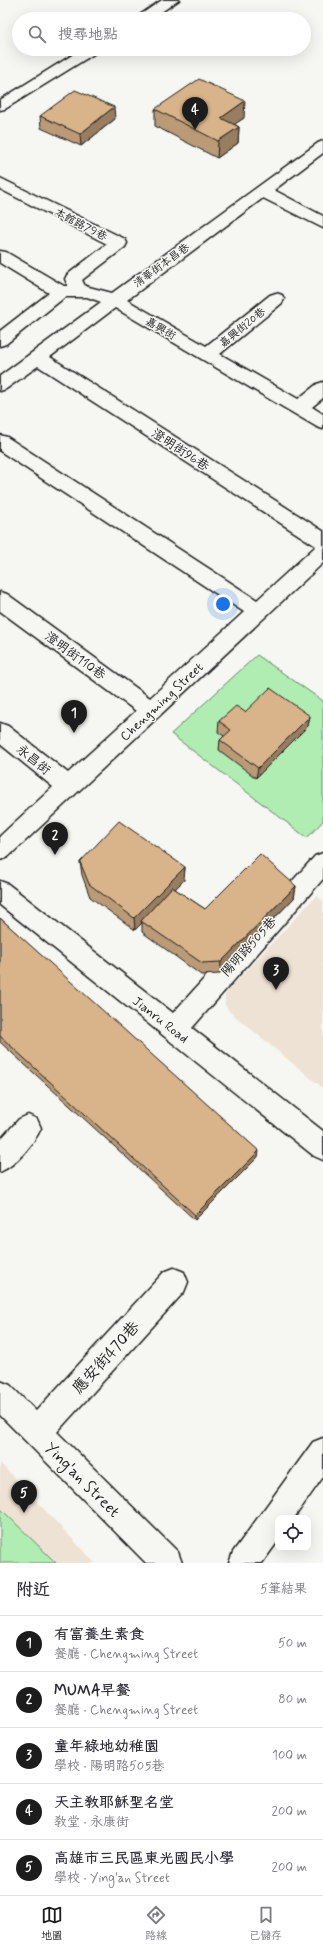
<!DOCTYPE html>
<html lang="zh-TW">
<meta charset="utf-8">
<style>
body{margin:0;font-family:Mynerve,"LXGW WenKai TC",sans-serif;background:#f7f7f7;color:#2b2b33}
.controls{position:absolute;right:12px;bottom:12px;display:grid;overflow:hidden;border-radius:8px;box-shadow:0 4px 16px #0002}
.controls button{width:36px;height:36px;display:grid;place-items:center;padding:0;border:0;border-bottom:1px solid #e1e1e2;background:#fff;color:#2b2b33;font:20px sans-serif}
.you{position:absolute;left:223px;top:604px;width:14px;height:14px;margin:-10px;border:3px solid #fff;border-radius:50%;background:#1a73e8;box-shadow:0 0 0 6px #1a73e833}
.badge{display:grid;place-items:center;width:26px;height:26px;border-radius:50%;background:#1c1c1c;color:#fff;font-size:13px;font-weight:700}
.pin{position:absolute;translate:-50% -33px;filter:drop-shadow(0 1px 2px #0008)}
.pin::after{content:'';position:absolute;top:21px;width:14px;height:12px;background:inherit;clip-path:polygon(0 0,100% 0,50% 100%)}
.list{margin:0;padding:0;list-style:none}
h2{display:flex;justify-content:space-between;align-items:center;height:52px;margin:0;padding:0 16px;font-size:17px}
h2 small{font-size:13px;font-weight:400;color:#7c7c81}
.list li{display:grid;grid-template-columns:26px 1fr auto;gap:12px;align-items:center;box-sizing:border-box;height:56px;padding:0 16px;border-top:1px solid #e1e1e2}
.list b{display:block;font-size:15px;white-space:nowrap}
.list p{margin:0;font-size:13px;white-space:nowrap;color:#7c7c81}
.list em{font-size:13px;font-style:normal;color:#7c7c81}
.icon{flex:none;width:22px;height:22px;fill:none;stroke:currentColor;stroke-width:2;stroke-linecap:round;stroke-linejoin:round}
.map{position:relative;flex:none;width:323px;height:1563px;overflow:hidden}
.search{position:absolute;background:#fff;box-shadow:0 4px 16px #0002;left:12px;right:12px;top:12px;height:44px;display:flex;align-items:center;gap:10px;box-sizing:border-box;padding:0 14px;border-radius:22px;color:#7c7c81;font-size:15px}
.sheet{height:332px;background:#fff}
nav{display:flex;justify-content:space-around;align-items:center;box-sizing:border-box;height:56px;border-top:1px solid #e1e1e2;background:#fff;font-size:11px;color:#7c7c81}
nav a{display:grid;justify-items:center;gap:2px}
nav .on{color:#1c1c1c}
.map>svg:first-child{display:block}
.built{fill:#ede2d3}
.green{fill:#b0edb3;stroke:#668468}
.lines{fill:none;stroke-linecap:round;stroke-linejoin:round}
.minor-casing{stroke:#1c1c1c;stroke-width:3}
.minor{fill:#f6f6f2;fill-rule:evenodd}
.wall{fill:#bb9b77;stroke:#1c1c1c}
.shaded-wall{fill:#987e61;stroke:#1c1c1c}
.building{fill:#d9b48a;stroke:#1c1c1c}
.labels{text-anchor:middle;stroke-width:3;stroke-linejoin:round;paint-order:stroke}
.far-street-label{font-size:11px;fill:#1c1c1c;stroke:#f6f6f2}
.street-label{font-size:13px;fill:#1c1c1c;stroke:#f6f6f2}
.near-street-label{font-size:16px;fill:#1c1c1c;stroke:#f6f6f2}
</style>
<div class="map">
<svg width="323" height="1563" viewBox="0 0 323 1563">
<rect width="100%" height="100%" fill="#f6f6f2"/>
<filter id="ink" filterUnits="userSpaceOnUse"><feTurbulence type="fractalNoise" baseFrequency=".025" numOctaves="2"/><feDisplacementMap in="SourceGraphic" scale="8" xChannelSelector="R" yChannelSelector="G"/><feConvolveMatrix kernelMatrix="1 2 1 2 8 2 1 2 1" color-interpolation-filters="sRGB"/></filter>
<g filter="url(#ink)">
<path class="built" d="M316,896L323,901V1088L230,1012L225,1005V995L232,986Z
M0,1463L95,1563H0Z"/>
<path class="green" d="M257,655L323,701V821L307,838L171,734Z
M0,1508L56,1563H0Z"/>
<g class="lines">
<defs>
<path id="minor" d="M162,0H179L151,19H134Z
M82,49H99L97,52L5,109L0,110V100Z
M323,141V153L274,190L323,216V228L263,198L127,300L206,346L270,295L276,293L282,295L284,299L282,303L220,354L298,399L317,384L323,382V398L312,407L323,414V429L317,427L115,308L50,357L323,531V563L8,857L0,860V836L53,787L0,744V723L8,726L68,773L136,711L0,611V592L7,594L150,698L244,612L0,451V435L7,437L257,600L316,546L38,366L6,389L0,391V376L101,302L87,297H65L6,344L0,346V331L49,293L0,263V251L6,252L64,286H68L65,279L67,275L107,244L0,189V178L125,239L127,243L125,247L82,280L85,286L112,293L318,143Z
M323,853V879L192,1028L323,1131V1160L314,1156L0,905V881L8,884L173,1013L315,856Z
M28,1115L37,1119L41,1128C34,1144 16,1165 0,1172V1140L19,1119Z
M174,1268L184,1272L188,1282L184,1292L57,1432L178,1552L182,1563H146L0,1415V1381L10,1385L36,1411L164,1272Z
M323,1438V1477L294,1518H278V1541L262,1563H229L233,1552L313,1442Z"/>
</defs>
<use href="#minor" class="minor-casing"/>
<use href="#minor" class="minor"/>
</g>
<path class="wall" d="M155,109L244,118L234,124L239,127L238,143L217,158L155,126Z
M40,116L115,119L81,146L41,128Z
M245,712L310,716L308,726L256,778L219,750L220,740L224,736L218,732L219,721Z
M80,862L185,867L184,880L175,889L205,909L296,886L294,898L220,974L201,975L142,932V923L135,930L90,897L82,875Z
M0,918L258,1157L195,1220L0,1042Z"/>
<path class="shaded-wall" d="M245,101L244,118L220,134L221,118Z
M114,107L115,119L81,146L80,134Z
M239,127L238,143L217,158L218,141Z
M310,716L308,726L256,778L258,768Z
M185,867L184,880L143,922L141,921L142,923L135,930L134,918Z
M296,886L294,898L220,974L221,962Z
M259,1151L258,1157L195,1220V1215Z"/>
<path class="building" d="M199,79L245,101L221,118L239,127L218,141L155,109Z
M75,90L114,107L80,134L40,116Z
M270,688L310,716L258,768L220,740L231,730L219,721L236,706L245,712Z
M119,821L185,867L134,918L89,884L80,862Z
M260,854L296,886L221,962L202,963L141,921L172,887L205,909Z
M0,918L259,1151L195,1215L0,1036Z"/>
</g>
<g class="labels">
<g class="far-street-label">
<text transform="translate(81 224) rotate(27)" y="4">本館路79巷</text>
<text transform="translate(161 265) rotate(-36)" y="4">清華街本昌巷</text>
<text transform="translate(242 327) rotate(-39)" y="4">嘉興街20巷</text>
<text transform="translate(161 328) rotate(30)" y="4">嘉興街</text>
</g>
<g class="street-label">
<text transform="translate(181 449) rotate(33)" y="5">澄明街96巷</text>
<text transform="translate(76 655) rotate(36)" y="5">澄明街110巷</text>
<text transform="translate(161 701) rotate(-43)" y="5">Chengming Street</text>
<text transform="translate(34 759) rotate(39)" y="5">永昌街</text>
<text transform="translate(248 946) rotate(-48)" y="5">陽明路505巷</text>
<text transform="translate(161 1019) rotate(38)" y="5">Jianru Road</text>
</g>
<g class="near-street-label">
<text transform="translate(105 1357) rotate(-48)" y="6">應安街470巷</text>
<text transform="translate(83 1479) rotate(45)" y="6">Ying'an Street</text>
</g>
</g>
</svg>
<div class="controls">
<button><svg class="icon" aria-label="locate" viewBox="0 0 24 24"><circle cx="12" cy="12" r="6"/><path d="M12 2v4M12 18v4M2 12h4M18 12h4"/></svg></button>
</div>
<div class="you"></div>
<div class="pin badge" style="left:74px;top:733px">1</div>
<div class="pin badge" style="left:55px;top:855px">2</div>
<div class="pin badge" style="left:276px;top:990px">3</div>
<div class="pin badge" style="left:195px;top:130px">4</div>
<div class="pin badge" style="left:24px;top:1513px">5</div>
<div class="search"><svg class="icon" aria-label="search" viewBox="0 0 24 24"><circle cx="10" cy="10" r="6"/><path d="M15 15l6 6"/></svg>搜尋地點</div>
</div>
<section class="sheet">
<h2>附近<small>5筆結果</small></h2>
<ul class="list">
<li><span class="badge">1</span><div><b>有富養生素食</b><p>餐廳 · Chengming Street</p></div><em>50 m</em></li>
<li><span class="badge">2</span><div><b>MUMA早餐</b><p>餐廳 · Chengming Street</p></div><em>80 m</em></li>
<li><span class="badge">3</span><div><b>童年綠地幼稚園</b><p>學校 · 陽明路505巷</p></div><em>100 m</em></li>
<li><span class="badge">4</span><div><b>天主教耶穌聖名堂</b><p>教堂 · 永康街</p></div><em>200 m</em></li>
<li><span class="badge">5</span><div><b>高雄市三民區東光國民小學</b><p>學校 · Ying'an Street</p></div><em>200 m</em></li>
</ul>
</section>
<nav>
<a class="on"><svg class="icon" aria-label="map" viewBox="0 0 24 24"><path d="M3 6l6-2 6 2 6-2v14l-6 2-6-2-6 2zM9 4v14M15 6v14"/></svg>地圖</a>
<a><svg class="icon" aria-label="directions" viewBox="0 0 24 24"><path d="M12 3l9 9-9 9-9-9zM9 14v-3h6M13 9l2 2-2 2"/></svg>路線</a>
<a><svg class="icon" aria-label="saved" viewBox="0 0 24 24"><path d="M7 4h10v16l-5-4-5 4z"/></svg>已儲存</a>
</nav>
